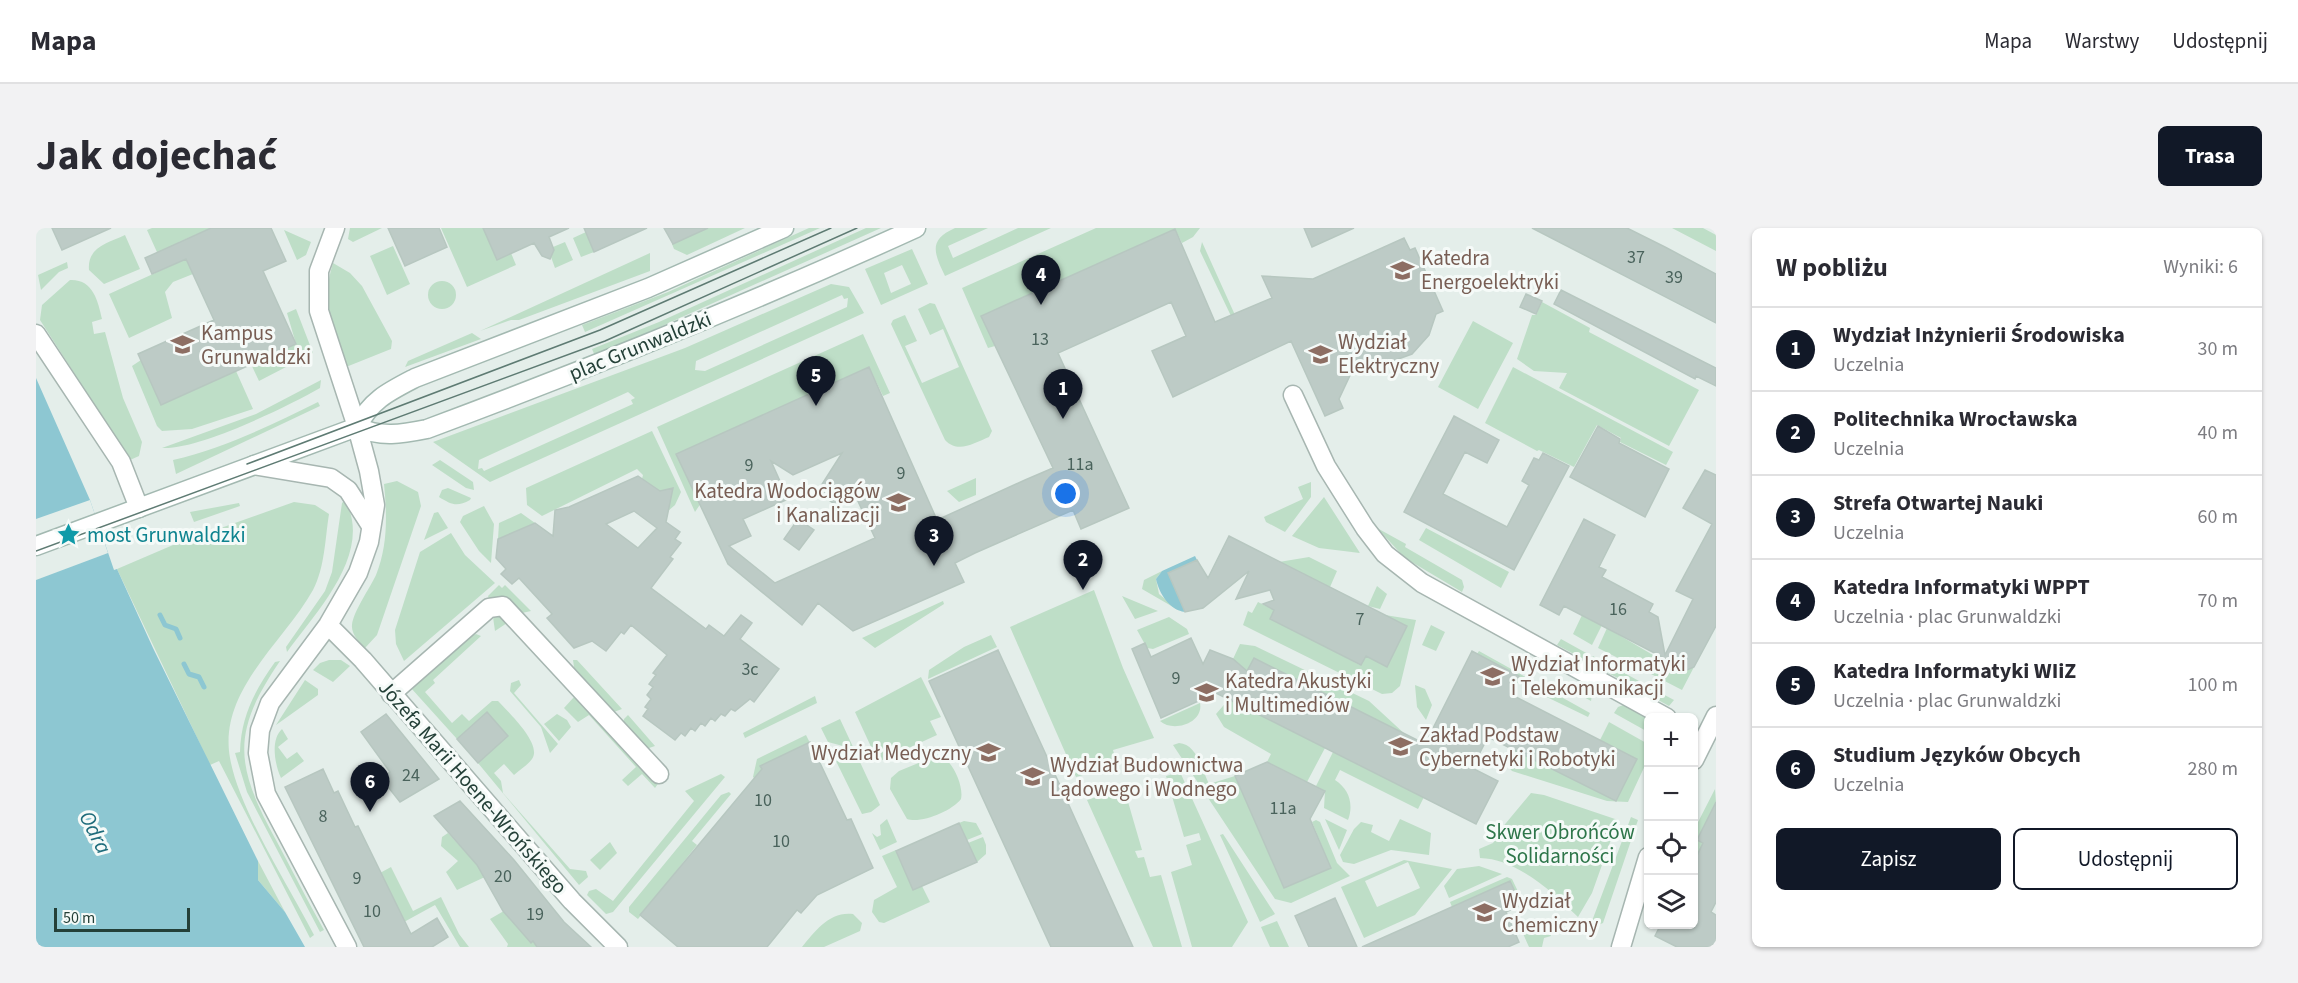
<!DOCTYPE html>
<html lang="pl">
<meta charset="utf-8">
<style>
body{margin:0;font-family:"Source Sans 3",sans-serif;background:#f2f2f3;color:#2b2b33}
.controls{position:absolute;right:18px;bottom:18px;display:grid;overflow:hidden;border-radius:9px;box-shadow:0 2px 4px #0004}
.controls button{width:54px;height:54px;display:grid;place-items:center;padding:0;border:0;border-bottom:2px solid #e1e1e2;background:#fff;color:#2b2b33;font:30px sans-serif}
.scale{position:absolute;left:18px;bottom:15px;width:136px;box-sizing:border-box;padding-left:6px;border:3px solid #244038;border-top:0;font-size:16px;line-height:21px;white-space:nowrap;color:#244038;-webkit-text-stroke:4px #f5faf8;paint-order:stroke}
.you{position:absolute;left:1030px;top:266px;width:21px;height:21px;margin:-15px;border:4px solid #fff;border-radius:50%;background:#1a73e8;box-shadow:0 0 0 9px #1a73e833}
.badge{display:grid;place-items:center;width:39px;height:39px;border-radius:50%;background:#111827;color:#fff;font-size:20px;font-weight:700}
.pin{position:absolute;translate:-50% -50px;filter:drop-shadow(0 2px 3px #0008)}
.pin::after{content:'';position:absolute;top:32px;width:21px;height:18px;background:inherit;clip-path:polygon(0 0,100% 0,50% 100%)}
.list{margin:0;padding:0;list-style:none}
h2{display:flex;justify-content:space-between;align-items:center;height:78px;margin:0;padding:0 24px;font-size:26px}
h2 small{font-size:20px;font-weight:400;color:#7c7c81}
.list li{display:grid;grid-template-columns:39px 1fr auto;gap:18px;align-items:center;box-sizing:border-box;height:84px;padding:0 24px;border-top:2px solid #e1e1e2}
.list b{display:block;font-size:22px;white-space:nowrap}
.list p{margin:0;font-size:20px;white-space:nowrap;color:#7c7c81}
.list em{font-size:20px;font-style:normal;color:#7c7c81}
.actions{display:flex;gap:12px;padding:18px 24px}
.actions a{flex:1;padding:14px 0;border:2px solid #111827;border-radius:9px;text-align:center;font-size:21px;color:#111827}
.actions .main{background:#111827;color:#fff}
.icon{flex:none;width:33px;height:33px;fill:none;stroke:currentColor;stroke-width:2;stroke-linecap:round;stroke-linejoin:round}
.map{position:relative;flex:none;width:1680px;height:719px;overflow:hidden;border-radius:9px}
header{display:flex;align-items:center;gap:36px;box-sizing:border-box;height:84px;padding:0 30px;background:#fff;border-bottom:2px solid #e1e1e2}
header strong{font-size:28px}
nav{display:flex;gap:33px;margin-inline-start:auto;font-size:21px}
.intro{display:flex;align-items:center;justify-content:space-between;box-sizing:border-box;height:144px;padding:0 36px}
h1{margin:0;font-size:42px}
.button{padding:15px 27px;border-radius:9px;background:#111827;color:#fff;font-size:21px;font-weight:700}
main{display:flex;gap:36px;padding:0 36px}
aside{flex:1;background:#fff;border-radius:9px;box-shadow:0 2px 4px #0004}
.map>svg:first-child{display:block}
.green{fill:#bedec7;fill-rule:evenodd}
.water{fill:#8dc7d2}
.pier{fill:#e4eeea}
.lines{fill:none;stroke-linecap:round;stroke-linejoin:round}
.stream{stroke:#8dc7d2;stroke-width:5}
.building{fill:#bdcbc6;stroke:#b7c7c0;stroke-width:1.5;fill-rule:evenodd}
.street-casing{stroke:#a7b6b1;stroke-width:21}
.secondary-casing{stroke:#a3b9b1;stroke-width:21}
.street{stroke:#fff;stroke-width:18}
.secondary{stroke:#fff;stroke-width:18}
.tram{stroke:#5e7b73;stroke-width:1.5}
.labels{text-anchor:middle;stroke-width:6;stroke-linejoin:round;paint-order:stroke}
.number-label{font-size:18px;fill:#4a635c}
.education-label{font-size:21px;fill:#785e54;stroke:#f5faf8;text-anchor:start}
.street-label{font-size:21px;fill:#244038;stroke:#f5faf8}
.culture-label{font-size:21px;fill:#0d838f;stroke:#f5faf8;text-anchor:start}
.park-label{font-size:21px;fill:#2e764a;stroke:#f5faf8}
.water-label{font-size:22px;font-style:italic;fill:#1e6c7b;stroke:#f5faf8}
</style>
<header>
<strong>Mapa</strong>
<nav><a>Mapa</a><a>Warstwy</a><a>Udostępnij</a></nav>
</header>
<div class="intro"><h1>Jak dojechać</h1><a class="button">Trasa</a></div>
<main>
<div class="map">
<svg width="1680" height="719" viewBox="0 0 1680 719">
<rect width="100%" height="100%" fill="#e4eeea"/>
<path class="green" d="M116,0H175L143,14L125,33L111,2Z
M314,0H346L317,14L312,11Z
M405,0H447L475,25L480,37L431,59Z
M672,0H709L651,27L638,21L636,16Z
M773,0H784L549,104L546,97L632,64Z
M830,0H845L559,128L556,121L623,94Z
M919,0H952L912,18L917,30L982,0H1015L909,48C898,25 892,12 919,0Z
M1060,0H1164L1157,9L1146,15L1139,1L946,88L959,118L952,120L926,60Z
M1636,0H1667L1680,7V23Z
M248,2L275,14L270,27L261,32Z
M550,4L558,24L545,29L537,10Z
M89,7L104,41L68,56L53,42C51,19 72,15 89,7Z
M529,14L537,32L519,40L515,29L517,19Z
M1166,14L1199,87L1195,88L1164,23Z
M357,18L374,56L351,67L334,28Z
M876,21L892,56L845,77L829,41ZM866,37L875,56L855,65L848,45Z
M614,25V43L483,92H475L444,103Z
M150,31L157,46L137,54L129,64L136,90L93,110L73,66Z
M31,34L32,40L23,44L5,62L2,47Z
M297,35L314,45L326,58L356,113L355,121L310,139C296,98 284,78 297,35Z
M34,52C57,51 62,73 66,91L56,94L58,106L69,104L87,170L106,214L103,228L94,232L4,92L6,77Z
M392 67a14 14 0 1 1 28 0a14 14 0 1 1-28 0Z
M795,56L813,59L828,85L454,254L397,214L649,120ZM806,67L808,71L812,70L811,79L669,143L659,142L660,133ZM592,164L599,170L595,172L597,176L448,243L446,240L442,241L443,232Z
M1506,74L1554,100L1553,104L1663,162L1633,218L1523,160L1531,145L1498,143L1481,131L1496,87H1500Z
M894,75L899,76L956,203L953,209C938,215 922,226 909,212L855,96L857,92L869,87L881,113L869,118L886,155L923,139L907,101L894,107L882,81Z
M260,81L277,125L223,153L215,136L260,116L251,85Z
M1437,93L1477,115L1442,181L1402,159Z
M436,105L445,111L369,139L372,133Z
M827,106L854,165L847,168L833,139L641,226L665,275L659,284L621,199Z
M105,132L125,177L200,143L217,181L156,201L126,203L121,198L96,138Z
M1477,139L1637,224L1630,237L1584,214L1585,210L1561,197L1538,239L1503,222L1501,223L1449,195Z
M285,152L284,160C251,179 162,222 126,220L220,186Z
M282,174L284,178L140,246L137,232C188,220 236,197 282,174Z
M616,203L645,264L639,277L632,283L637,260L624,263L606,251L607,247L601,241L506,288L491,277L490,260Z
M404,232L437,254L438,262L430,260L396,237Z
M940,250V267L923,274L911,263Z
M361,253L382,264L385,278L341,407L329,420C323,414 315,406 316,397C317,384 334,360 340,347C352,317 351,287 348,256Z
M1275,254V269L1249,304L1230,294L1228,289L1267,271L1262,259Z
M412,260L435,270L434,272C421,279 416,277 403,269L406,262Z
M1288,269L1324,325L1283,320L1256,308Z
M309,272C338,325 280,384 251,424L250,419L289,363L296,344L306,275Z
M258,274L279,277L293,286C289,311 289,339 277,362C248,414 182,463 194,530C203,582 253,658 278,707L274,710L183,533L174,537L81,341L137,317Z
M203,275L204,278L158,294L154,284Z
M448,278L458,296L455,335L443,323L424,294L427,288Z
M402,284L412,300L388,312L398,285Z
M485,285L499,295L462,311L463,295Z
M1341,300L1370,316L1369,319L1426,352L1428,359L1426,364L1369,330Z
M1390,300L1473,344L1465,360L1383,312Z
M415,305L429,327L459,355L368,433L360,416L359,402L384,324Z
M1273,329L1301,343L1294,359L1243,334Z
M1126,343L1120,351L1123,366L1144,383L1106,361L1108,352Z
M463,357L466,360L469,357L495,383L486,385L472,371H453L452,368Z
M1341,358L1351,366L1344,381L1332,378Z
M1058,362L1087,440L1118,510L1077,522L1081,537L1040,549L974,399Z
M1086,368L1122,383L1099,391Z
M907,373L908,376L839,420L826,410Z
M1222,374L1238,382L1234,391L1272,410L1277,401L1288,418L1324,437L1330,428L1351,438L1371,398L1349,387L1380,392L1364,458L1356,465L1346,466L1207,397L1212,383L1216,385Z
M463,387L624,553L619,560L606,546L592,558L586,552L600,539L553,487L542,494L528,480L538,469L471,395L459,403L457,389Z
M1546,387L1566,397L1556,417L1537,406Z
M1133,389L1151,401L1153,406L1117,421L1111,420L1101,402Z
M1395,397L1409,404L1400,423L1386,417Z
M1571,400L1617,427L1609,441L1606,442L1562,420Z
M440,406L445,408L397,452L399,455L389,464L416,495L426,486L433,493L456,473H462C471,483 507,516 496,531C492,537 483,542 478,547L468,536L458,545L465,553L467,565L534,641L550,643L552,649L543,657L442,535L472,508L451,484L421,511L375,460L433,409Z
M955,407L961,419L892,451L893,442L928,419Z
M1525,411L1552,426L1549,432L1521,417Z
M1204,416L1219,418L1333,473L1371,508L1209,447L1197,431Z
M1443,423L1554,485L1552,489L1480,454L1483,448L1441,426Z
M1557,428L1603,453L1599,459L1553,435Z
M1624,428L1650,442L1658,439L1646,462L1615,446Z
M293,432H305L314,438L297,454L277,442L284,435Z
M537,432H541L586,481L575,485L539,446Z
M244,433C195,505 199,537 240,612C256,642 271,672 288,702L284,704L211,564L199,525L204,524C205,488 219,462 239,434Z
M885,449L905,489L894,493L901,507L842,534L819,484Z
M1544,450L1557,460L1555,473L1537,463Z
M269,452L282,461V467L240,497Z
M483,452L485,457L478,465L522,516L514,525L505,499L474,463L475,455Z
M1608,456L1638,472L1633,478L1604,462Z
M1379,457L1389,461L1396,477L1390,492L1381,479Z
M779,468L781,475L709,510L707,505Z
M1193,471L1289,520L1271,554L1231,534L1235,526L1188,499L1180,486Z
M1164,475C1168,495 1137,505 1124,493Z
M1590,476L1612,490V504L1578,485L1582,479Z
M521,486L531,492L535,499L523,513L508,496Z
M592,487L619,518L610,521L587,499L588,491Z
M804,491L818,521L792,514L785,500Z
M1573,494L1612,516V531L1592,574L1571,573L1476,543L1468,534L1476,521L1580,572L1601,531L1564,512Z
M246,501L252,511L242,519L251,531L261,524L268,533L245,550C239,537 234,512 246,501Z
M770,507L774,515L724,538L731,553L727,558L717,549L721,531Z
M1143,515C1161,516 1166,542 1173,556L1199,548L1248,660L1295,640L1276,594L1280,592L1284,594L1301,635L1314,648L1255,675L1239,671L1137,517Z
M1297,524L1388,569L1382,581L1304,542L1299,552C1313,561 1318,576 1312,592L1288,580L1289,563L1280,558Z
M902,527C916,530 928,558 925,571C916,583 885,596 871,591L854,561L855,550L863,543Z
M799,531L823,532L844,577L835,584L826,586Z
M1144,544L1212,694L1196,719H1156L1135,644L1156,637L1150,617L1165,612L1163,605L1148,609L1130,548Z
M685,546L689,549L577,684L570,686L551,667L553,663L560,661L577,673L658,573L649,563Z
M1088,560L1106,622L1099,623L1102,630L1108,629L1114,649L1125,647L1146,719H1117L1051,572Z
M1679,561L1680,574L1661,612L1671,617L1666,618L1658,634V618L1660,612L1658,610V602Z
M693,564L695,566L656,613L661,617L602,691L593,684V679L685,567Z
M1495,565L1508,567L1582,592L1556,665L1542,689C1517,664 1481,631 1444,630L1443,621L1457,615L1461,609L1460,607Z
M1595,589L1602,592L1567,695L1553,701Z
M851,591L861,614L844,622L836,605L841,609L845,607L844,597Z
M1289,591L1311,602L1303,622Z
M1364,591L1395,605L1393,627L1355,622L1318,636L1307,634L1304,627L1318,601L1325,594L1337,597L1335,604L1353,613Z
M928,593L940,595L946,606L931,612L923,595Z
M412,605L451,648L421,662L410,644L422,633L405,618L406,609Z
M1187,606L1239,686L1224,694L1184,607Z
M947,609L950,617V626L941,634L932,615Z
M574,614L581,625L564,642L554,632Z
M860,622L877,662L886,658L894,674L848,695L843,694L836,684L838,672L861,659L846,628Z
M1368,632L1416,641L1379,687L1328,710L1305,659ZM1372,634L1384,660L1341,679L1329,653Z
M222,633L249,684L222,652Z
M1443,638L1466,646L1413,670L1408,658L1421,641Z
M355,639L377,683L405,669L423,706L433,719H424L399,677L368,694L344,645Z
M1471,649L1476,651L1488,676L1485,677L1474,654L1416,679L1414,674Z
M473,680L495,714L497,713L501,719H471L472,716L454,691Z
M817,686L826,695L824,703L788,719H766C779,703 794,683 817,686Z
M1501,692L1510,694L1515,708L1508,710L1506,719H1493L1484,699Z
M1241,693L1253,719H1234L1225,699Z"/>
<path class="water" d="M0,150L54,272L78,342L81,341L117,420L222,633V652L249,684L269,719H0Z
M1159,328L1161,332L1133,345L1149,384C1133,382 1123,365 1120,351L1126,343Z"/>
<path class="pier" d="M54,272L72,325L0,352V291Z"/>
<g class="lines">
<path class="stream" d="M124,387L129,397L140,401L144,410
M148,436L153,446L163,449L168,459"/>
</g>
<path class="building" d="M16,0H75L26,22Z
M175,0H235L250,33L227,43L260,116L125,177L102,126L178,92L150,31L116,46L109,30Z
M352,0H403L411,19L369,38Z
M447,0H533L513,9L518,22L514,31L506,28L498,15L461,32Z
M548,0H611L558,24Z
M628,0H672L637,16Z
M1268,0H1318L1276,19Z
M1496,0H1591L1629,19L1680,46V95Z
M1139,1L1179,94L1236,70L1226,48L1277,51L1368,10L1374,22L1379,20L1407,83L1400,86L1393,107L1376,126L1354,134L1324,132L1318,139L1303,171L1307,180L1289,188L1255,113L1137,169L1116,123L1150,108L1135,74L1022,125L1093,280L1045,301L1037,282L939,325L919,335L928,354L817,403L782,375L766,397L692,336L640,226L833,139L901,292L989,252L1017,240L945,88ZM806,225L781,264L800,277L814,256L839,310L739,355L693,318L715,308L707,291L752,271L735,233L757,247Z
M1525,62L1680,140V158L1660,148L1659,151L1518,76Z
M1490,66L1506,73L1500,86L1484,79Z
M1418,188L1463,212L1451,235L1429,224L1407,266L1471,299L1493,257L1486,253L1498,230L1503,232L1507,225L1533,238L1478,342L1368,284Z
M1562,198L1584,211L1583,215L1633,241L1609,289L1534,249Z
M1669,242L1680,247V398L1658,439L1651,442L1528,378L1523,387L1504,377L1548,291L1579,307L1563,339L1570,342L1566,349L1617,376L1613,384L1622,389L1629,427L1657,371L1640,363L1676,296L1647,280Z
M602,248L624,263L637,260L630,294L644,304L639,311L645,315L634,329L637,331L615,360L670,401L673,397L688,408L705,387L716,395L704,411L743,441L718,474L714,471L699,483L695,481L689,488L685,486L679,493L675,490L669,498L665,495L659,503L655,500L649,508L645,505L639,512L607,488L612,481L609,479L615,471L611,467L617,459L613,456L620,447L617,445L631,427L595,397L588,406L585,404L570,423L556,413L538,420L511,390L516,386L483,350L476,356L465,346L470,341L460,330L462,311L499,295L517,308L519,282L533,279ZM598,283L621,300L602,320L570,296Z
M762,291L778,302L763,322L748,311Z
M1193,308L1371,398L1351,439L1330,428L1325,437L1234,391L1238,382L1227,376L1238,372L1234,362L1200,371L1213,343L1167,380L1149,384L1132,345L1161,332L1172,350Z
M1155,410L1167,436L1174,422L1197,431L1211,443L1218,430L1389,516L1436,423L1483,448L1474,466L1601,531L1580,573L1452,509L1436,540L1462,553L1440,596L1180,465L1125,490L1096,421L1109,415L1115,429Z
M962,422L1022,553L1097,719H1015L893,453Z
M451,484L472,508L442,535L421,511Z
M350,486L403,551L364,574L345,550L354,544L325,504Z
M774,514L811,592L815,591L837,640L781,667L765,685L761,682L731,719H642L604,687L726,541L724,538Z
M1231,534L1289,563L1274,591L1295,640L1248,660L1199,548Z
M287,541L298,565L302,563L319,599L322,598L375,706L401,690L412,709L396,719H328L249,559Z
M424,573L478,632L528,694L555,719H501L497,713L495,715L467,683L441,637L398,588Z
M1680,574V674L1675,684L1680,687V719H1641L1619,708L1625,696H1658V634L1667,615L1661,612Z
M923,595L941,634L877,662L860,623Z
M1474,653L1485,677L1470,684L1483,714L1472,719H1326Z
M1299,670L1321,719H1273L1259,688Z"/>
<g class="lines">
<defs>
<path id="street" d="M299,0L283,43V83L321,199L333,243L339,277L333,314L322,345L292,397L234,475L224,502L222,525L230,566L311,719
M0,106L85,234L103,280
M1257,167L1290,238L1329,300L1349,326L1386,355L1631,490
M218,237L295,250L312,262L335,298
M292,397L327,432L536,673L582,719
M355,466L453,380L467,378L623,546
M1658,532L1680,488
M1585,719L1612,629"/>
<path id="secondary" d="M321,199C345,210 366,206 391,201C557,139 720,73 880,0
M0,318L321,199C335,172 352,164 379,150L612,60L748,0"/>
</defs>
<use href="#street" class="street-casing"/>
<use href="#secondary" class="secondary-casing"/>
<use href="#street" class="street"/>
<use href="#secondary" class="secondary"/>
<path class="tram" d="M211,236L564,102L795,0
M0,323L569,113L821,0"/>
</g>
<defs>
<symbol id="university-bare" viewBox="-9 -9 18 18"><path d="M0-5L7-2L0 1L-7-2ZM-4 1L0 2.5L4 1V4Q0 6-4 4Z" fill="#8d6e63" stroke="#f5faf8" stroke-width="2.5" paint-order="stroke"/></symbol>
<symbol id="sight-bare" viewBox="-9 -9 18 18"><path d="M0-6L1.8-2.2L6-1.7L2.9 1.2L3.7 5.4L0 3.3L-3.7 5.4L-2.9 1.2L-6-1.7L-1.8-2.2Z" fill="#0f9aa8" stroke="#f5faf8" stroke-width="2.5" paint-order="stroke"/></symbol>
</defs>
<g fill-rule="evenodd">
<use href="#university-bare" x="1350" y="26" width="33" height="33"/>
<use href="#university-bare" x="130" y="100" width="33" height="33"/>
<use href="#university-bare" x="1268" y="110" width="33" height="33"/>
<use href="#university-bare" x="846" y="258" width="33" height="33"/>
<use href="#sight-bare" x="16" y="290" width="33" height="33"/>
<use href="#university-bare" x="1440" y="432" width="33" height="33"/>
<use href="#university-bare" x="1154" y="448" width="33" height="33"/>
<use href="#university-bare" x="1348" y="502" width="33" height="33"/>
<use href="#university-bare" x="936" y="508" width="33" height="33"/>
<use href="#university-bare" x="980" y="532" width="33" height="33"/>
<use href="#university-bare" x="1432" y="668" width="33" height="33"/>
</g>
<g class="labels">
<g class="number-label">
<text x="1600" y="35">37</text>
<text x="1638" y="55">39</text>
<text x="1004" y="117">13</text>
<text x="1044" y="242">11a</text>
<text x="713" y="243">9</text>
<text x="865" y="251">9</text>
<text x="1582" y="387">16</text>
<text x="1324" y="397">7</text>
<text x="714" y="447">3c</text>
<text x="1140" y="456">9</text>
<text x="375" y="553">24</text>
<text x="727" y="578">10</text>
<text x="1247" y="586">11a</text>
<text x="287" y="594">8</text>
<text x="745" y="619">10</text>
<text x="467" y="654">20</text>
<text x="321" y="656">9</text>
<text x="336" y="689">10</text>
<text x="499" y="692">19</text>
</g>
<g class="education-label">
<text x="1385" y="37">Katedra<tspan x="1385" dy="24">Energoelektryki</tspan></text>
<text x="165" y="112">Kampus<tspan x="165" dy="24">Grunwaldzki</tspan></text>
<text x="1302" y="121">Wydział<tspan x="1302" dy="24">Elektryczny</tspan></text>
<text x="844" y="270" text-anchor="end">Katedra Wodociągów<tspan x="844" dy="24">i Kanalizacji</tspan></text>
<text x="1475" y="443">Wydział Informatyki<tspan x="1475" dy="24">i Telekomunikacji</tspan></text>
<text x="1189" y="460">Katedra Akustyki<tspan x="1189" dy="24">i Multimediów</tspan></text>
<text x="1383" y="514">Zakład Podstaw<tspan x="1383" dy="24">Cybernetyki i Robotyki</tspan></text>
<text x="935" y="532" text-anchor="end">Wydział Medyczny</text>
<text x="1014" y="544">Wydział Budownictwa<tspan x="1014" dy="24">Lądowego i Wodnego</tspan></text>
<text x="1466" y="680">Wydział<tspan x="1466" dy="24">Chemiczny</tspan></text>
</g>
<g class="street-label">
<text transform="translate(604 118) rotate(-22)" y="7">plac Grunwaldzki</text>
<text transform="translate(437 559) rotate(49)" y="7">Józefa Marii Hoene-Wrońskiego</text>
</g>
<g class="culture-label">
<text x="51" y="314">most Grunwaldzki</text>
</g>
<g class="park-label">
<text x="1524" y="611">Skwer Obrońców<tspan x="1524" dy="24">Solidarności</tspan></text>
</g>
<g class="water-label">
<text transform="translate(60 604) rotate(63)" y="8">Odra</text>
</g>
</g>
</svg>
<div class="controls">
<button>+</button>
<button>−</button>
<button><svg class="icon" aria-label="locate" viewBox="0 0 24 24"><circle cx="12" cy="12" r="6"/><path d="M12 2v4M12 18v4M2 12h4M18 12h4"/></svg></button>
<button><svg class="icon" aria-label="layers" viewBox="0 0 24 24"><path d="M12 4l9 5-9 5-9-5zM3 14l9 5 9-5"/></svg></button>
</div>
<div class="scale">50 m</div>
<div class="you"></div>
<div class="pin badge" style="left:1027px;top:191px">1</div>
<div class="pin badge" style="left:1047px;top:362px">2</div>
<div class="pin badge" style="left:898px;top:338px">3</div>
<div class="pin badge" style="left:1005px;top:77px">4</div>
<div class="pin badge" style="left:780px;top:178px">5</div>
<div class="pin badge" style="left:334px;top:584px">6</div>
</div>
<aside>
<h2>W pobliżu<small>Wyniki: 6</small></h2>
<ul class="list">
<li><span class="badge">1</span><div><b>Wydział Inżynierii Środowiska</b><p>Uczelnia</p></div><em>30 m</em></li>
<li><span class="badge">2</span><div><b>Politechnika Wrocławska</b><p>Uczelnia</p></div><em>40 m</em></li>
<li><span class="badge">3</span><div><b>Strefa Otwartej Nauki</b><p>Uczelnia</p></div><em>60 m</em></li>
<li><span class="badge">4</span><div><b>Katedra Informatyki WPPT</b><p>Uczelnia · plac Grunwaldzki</p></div><em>70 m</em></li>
<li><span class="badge">5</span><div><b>Katedra Informatyki WIiZ</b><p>Uczelnia · plac Grunwaldzki</p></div><em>100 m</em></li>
<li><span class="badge">6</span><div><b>Studium Języków Obcych</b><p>Uczelnia</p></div><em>280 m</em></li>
</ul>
<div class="actions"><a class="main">Zapisz</a><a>Udostępnij</a></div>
</aside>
</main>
